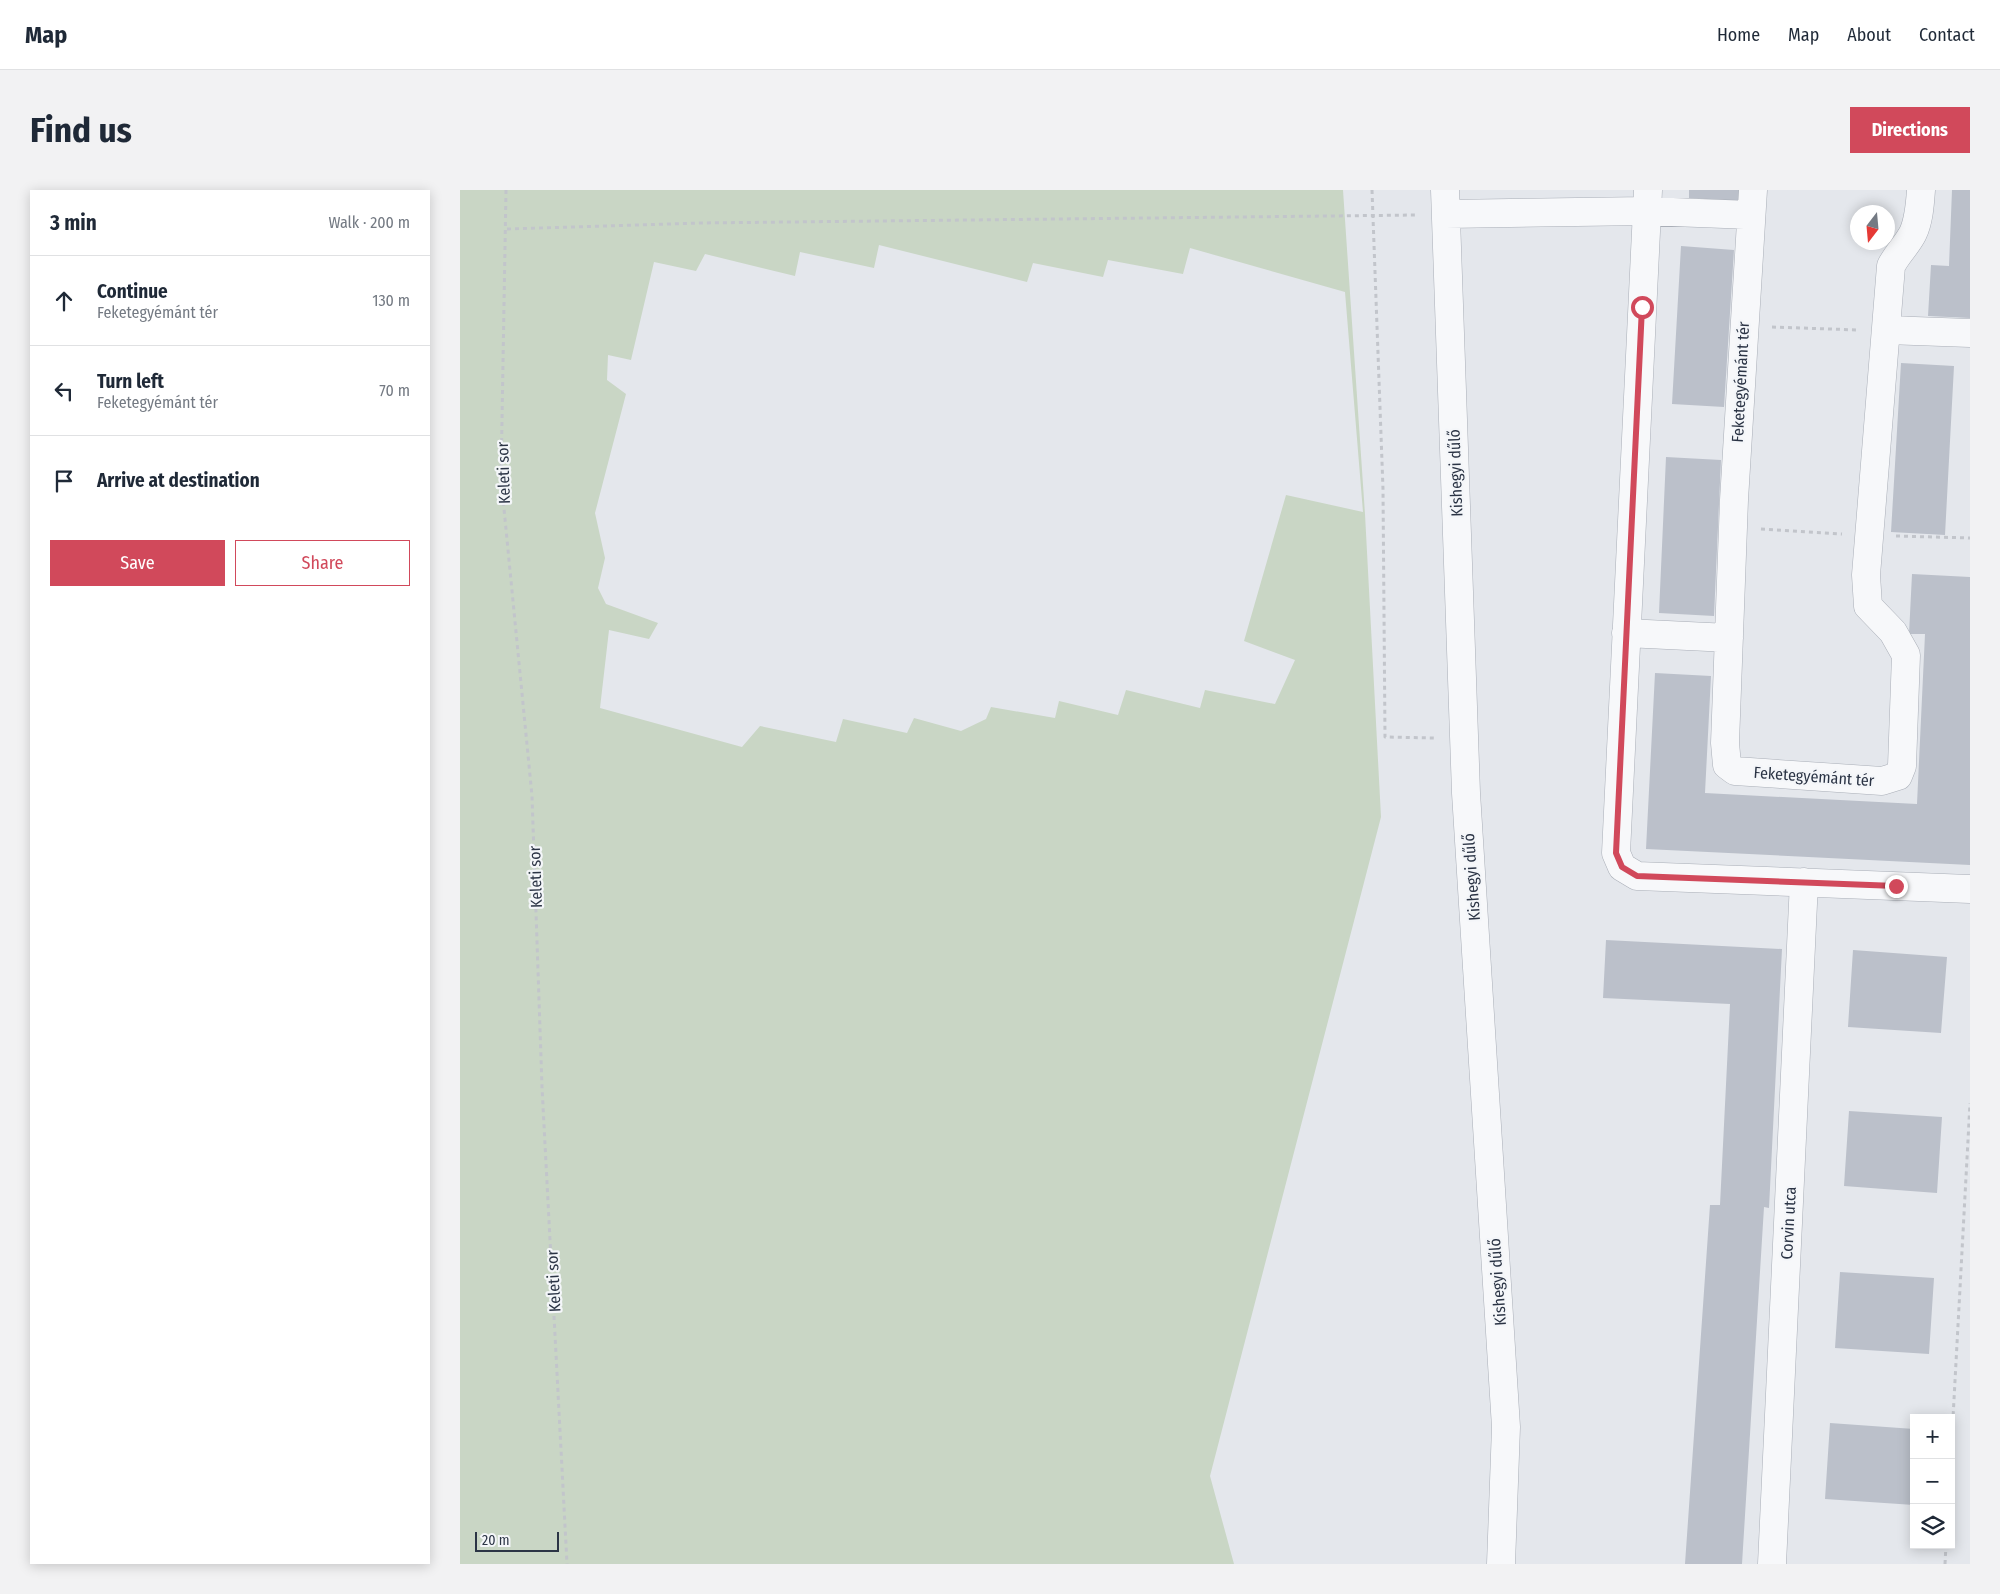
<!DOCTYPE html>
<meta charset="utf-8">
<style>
body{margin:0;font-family:"Fira Sans Condensed",sans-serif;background:#f2f2f3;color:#1f2937}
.controls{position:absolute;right:15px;bottom:15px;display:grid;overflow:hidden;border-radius:0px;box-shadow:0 2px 12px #0003}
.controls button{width:45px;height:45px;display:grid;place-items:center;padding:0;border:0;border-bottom:1px solid #e0e1e3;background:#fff;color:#1f2937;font:25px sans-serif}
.compass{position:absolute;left:1390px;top:15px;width:45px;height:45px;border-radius:50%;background:#fff;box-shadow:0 2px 12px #0003;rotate:196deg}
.scale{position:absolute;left:15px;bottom:12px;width:84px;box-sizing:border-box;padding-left:5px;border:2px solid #2b3445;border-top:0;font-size:14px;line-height:18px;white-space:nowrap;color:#2b3445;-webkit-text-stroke:4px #f4f6f9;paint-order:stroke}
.stop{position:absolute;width:15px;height:15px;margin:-11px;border:4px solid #d1495b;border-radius:50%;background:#fff}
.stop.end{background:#d1495b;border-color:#fff;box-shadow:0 1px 5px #0008}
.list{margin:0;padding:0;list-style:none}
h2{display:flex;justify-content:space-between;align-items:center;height:65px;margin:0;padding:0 20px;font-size:21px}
h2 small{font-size:16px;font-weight:400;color:#747a83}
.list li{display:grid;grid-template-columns:32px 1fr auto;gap:15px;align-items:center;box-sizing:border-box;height:90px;padding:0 20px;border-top:1px solid #e0e1e3}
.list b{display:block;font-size:19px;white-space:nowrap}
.list p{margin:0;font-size:16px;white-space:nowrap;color:#747a83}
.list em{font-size:16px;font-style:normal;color:#747a83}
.actions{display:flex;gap:10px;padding:15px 20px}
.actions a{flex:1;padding:11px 0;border:1px solid #d1495b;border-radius:0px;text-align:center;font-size:18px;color:#d1495b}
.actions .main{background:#d1495b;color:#fff}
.icon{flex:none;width:28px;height:28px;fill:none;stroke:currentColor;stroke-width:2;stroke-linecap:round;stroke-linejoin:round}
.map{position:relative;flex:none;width:1510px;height:1374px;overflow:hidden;border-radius:0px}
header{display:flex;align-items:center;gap:30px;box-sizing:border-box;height:70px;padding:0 25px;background:#fff;border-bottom:1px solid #e0e1e3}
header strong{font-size:24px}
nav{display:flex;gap:28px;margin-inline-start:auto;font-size:18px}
.intro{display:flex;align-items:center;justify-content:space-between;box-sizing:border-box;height:120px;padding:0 30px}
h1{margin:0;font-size:35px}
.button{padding:12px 22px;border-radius:0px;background:#d1495b;color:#fff;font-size:18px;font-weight:700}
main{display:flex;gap:30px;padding:0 30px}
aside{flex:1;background:#fff;border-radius:0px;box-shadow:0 2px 12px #0003}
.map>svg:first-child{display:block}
.green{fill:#c9d6c5;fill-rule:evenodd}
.building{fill:#bbc0ca}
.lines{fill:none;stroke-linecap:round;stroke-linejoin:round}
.minor-casing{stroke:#a9aeb7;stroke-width:29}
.path{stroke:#c2c5cb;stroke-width:3;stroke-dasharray:4 4;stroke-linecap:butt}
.minor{stroke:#f7f8fa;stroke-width:28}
.route{stroke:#d1495b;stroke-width:6}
.labels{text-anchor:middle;stroke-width:4.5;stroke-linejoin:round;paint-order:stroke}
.street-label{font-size:16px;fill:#2b3445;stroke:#f4f6f9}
</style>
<header>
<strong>Map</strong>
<nav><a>Home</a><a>Map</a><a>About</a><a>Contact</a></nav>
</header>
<div class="intro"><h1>Find us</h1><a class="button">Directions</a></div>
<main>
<aside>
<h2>3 min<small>Walk · 200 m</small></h2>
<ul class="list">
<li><svg class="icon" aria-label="ahead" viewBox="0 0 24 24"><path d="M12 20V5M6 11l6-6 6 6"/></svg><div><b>Continue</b><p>Feketegyémánt tér</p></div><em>130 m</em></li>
<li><svg class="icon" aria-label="left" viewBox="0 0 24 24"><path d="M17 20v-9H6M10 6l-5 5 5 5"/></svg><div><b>Turn left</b><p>Feketegyémánt tér</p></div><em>70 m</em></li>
<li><svg class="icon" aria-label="arrive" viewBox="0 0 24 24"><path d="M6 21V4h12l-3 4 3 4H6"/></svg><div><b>Arrive at destination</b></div></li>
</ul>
<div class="actions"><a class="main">Save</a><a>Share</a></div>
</aside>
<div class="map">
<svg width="1510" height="1374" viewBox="0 0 1510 1374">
<rect width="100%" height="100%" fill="#e4e7ec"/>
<path class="green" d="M0,0H883L905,324L921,627L750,1286L774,1374H0ZM419,55L567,92L573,73L643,87L648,70L723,84L730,58L885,102L903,322L826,305L784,451L835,470L815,514L745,500L740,518L666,500L658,525L599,511L595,528L531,517L526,529L501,541L454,528L447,543L383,529L376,552L300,536L282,557L140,518L149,440L189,449L198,433L146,414L138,398L145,368L135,323L166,204L147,190L148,165L171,170L194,72L236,81L245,64L335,86L340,62L414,78Z"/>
<path class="building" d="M1229,0H1281V11L1229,8Z
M1492,0H1510V128L1468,126L1471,75L1489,76Z
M1221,56L1274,60L1264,217L1212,214Z
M1441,173L1494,176L1485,345L1431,342Z
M1206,267L1261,270L1254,426L1199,423Z
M1452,384L1510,387V675L1186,659L1195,483L1251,486L1245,603L1457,614L1465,444H1449Z
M1146,750L1322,759L1309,1018L1304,1017L1282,1374H1225L1250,1015H1260L1270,814L1143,808Z
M1393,760L1487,767L1481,843L1388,837Z
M1389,921L1482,927L1477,1003L1384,996Z
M1380,1082L1474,1088L1469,1164L1375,1158Z
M1370,1233L1454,1239V1315L1365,1309Z"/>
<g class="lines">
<defs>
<path id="minor" d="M985,0L1006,603L1046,1237L1041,1374
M1188,0L1156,663L1162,677L1177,686L1510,699
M1293,0L1274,310L1265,553L1267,575L1275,581L1422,591L1438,586L1442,576L1446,465L1433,442L1408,416L1406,385L1431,76C1437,64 1447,55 1453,43C1459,30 1460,14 1461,0
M986,24L1186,21L1291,25
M1427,140L1510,143
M1166,443L1269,448
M1312,1374L1344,692"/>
</defs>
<use href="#minor" class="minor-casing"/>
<path class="path" d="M46,0L41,288L72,606L82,897L107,1374
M912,0L923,299L925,547L976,548
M47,39L239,33L958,25
M1312,137L1398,140
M1301,339L1382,344
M1436,346L1510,348
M1491,1265L1510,913
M1485,1374L1486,1355"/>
<use href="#minor" class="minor"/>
</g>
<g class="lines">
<path class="route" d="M1182,117L1156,663L1162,677L1177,686L1436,696"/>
</g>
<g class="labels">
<g class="street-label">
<text transform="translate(1280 192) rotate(-87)" y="6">Feketegyémánt tér</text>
<text transform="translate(43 283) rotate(-92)" y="6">Keleti sor</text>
<text transform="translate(995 283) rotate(-92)" y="6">Kishegyi dűlő</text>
<text transform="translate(1354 586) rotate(4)" y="6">Feketegyémánt tér</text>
<text transform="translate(75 687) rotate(-92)" y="6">Keleti sor</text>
<text transform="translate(1011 687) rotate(-94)" y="6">Kishegyi dűlő</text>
<text transform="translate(1328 1033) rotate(-87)" y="6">Corvin utca</text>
<text transform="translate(93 1091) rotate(-93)" y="6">Keleti sor</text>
<text transform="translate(1037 1092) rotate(-94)" y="6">Kishegyi dűlő</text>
</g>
</g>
</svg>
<div class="controls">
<button>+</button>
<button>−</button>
<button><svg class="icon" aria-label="layers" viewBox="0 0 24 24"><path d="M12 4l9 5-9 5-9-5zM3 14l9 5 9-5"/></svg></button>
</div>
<svg class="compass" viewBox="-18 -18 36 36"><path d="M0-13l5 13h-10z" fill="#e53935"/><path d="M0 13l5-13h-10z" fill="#747a83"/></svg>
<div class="scale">20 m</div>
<div class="stop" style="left:1182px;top:117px"></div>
<div class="stop end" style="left:1436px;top:696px"></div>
</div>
</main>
